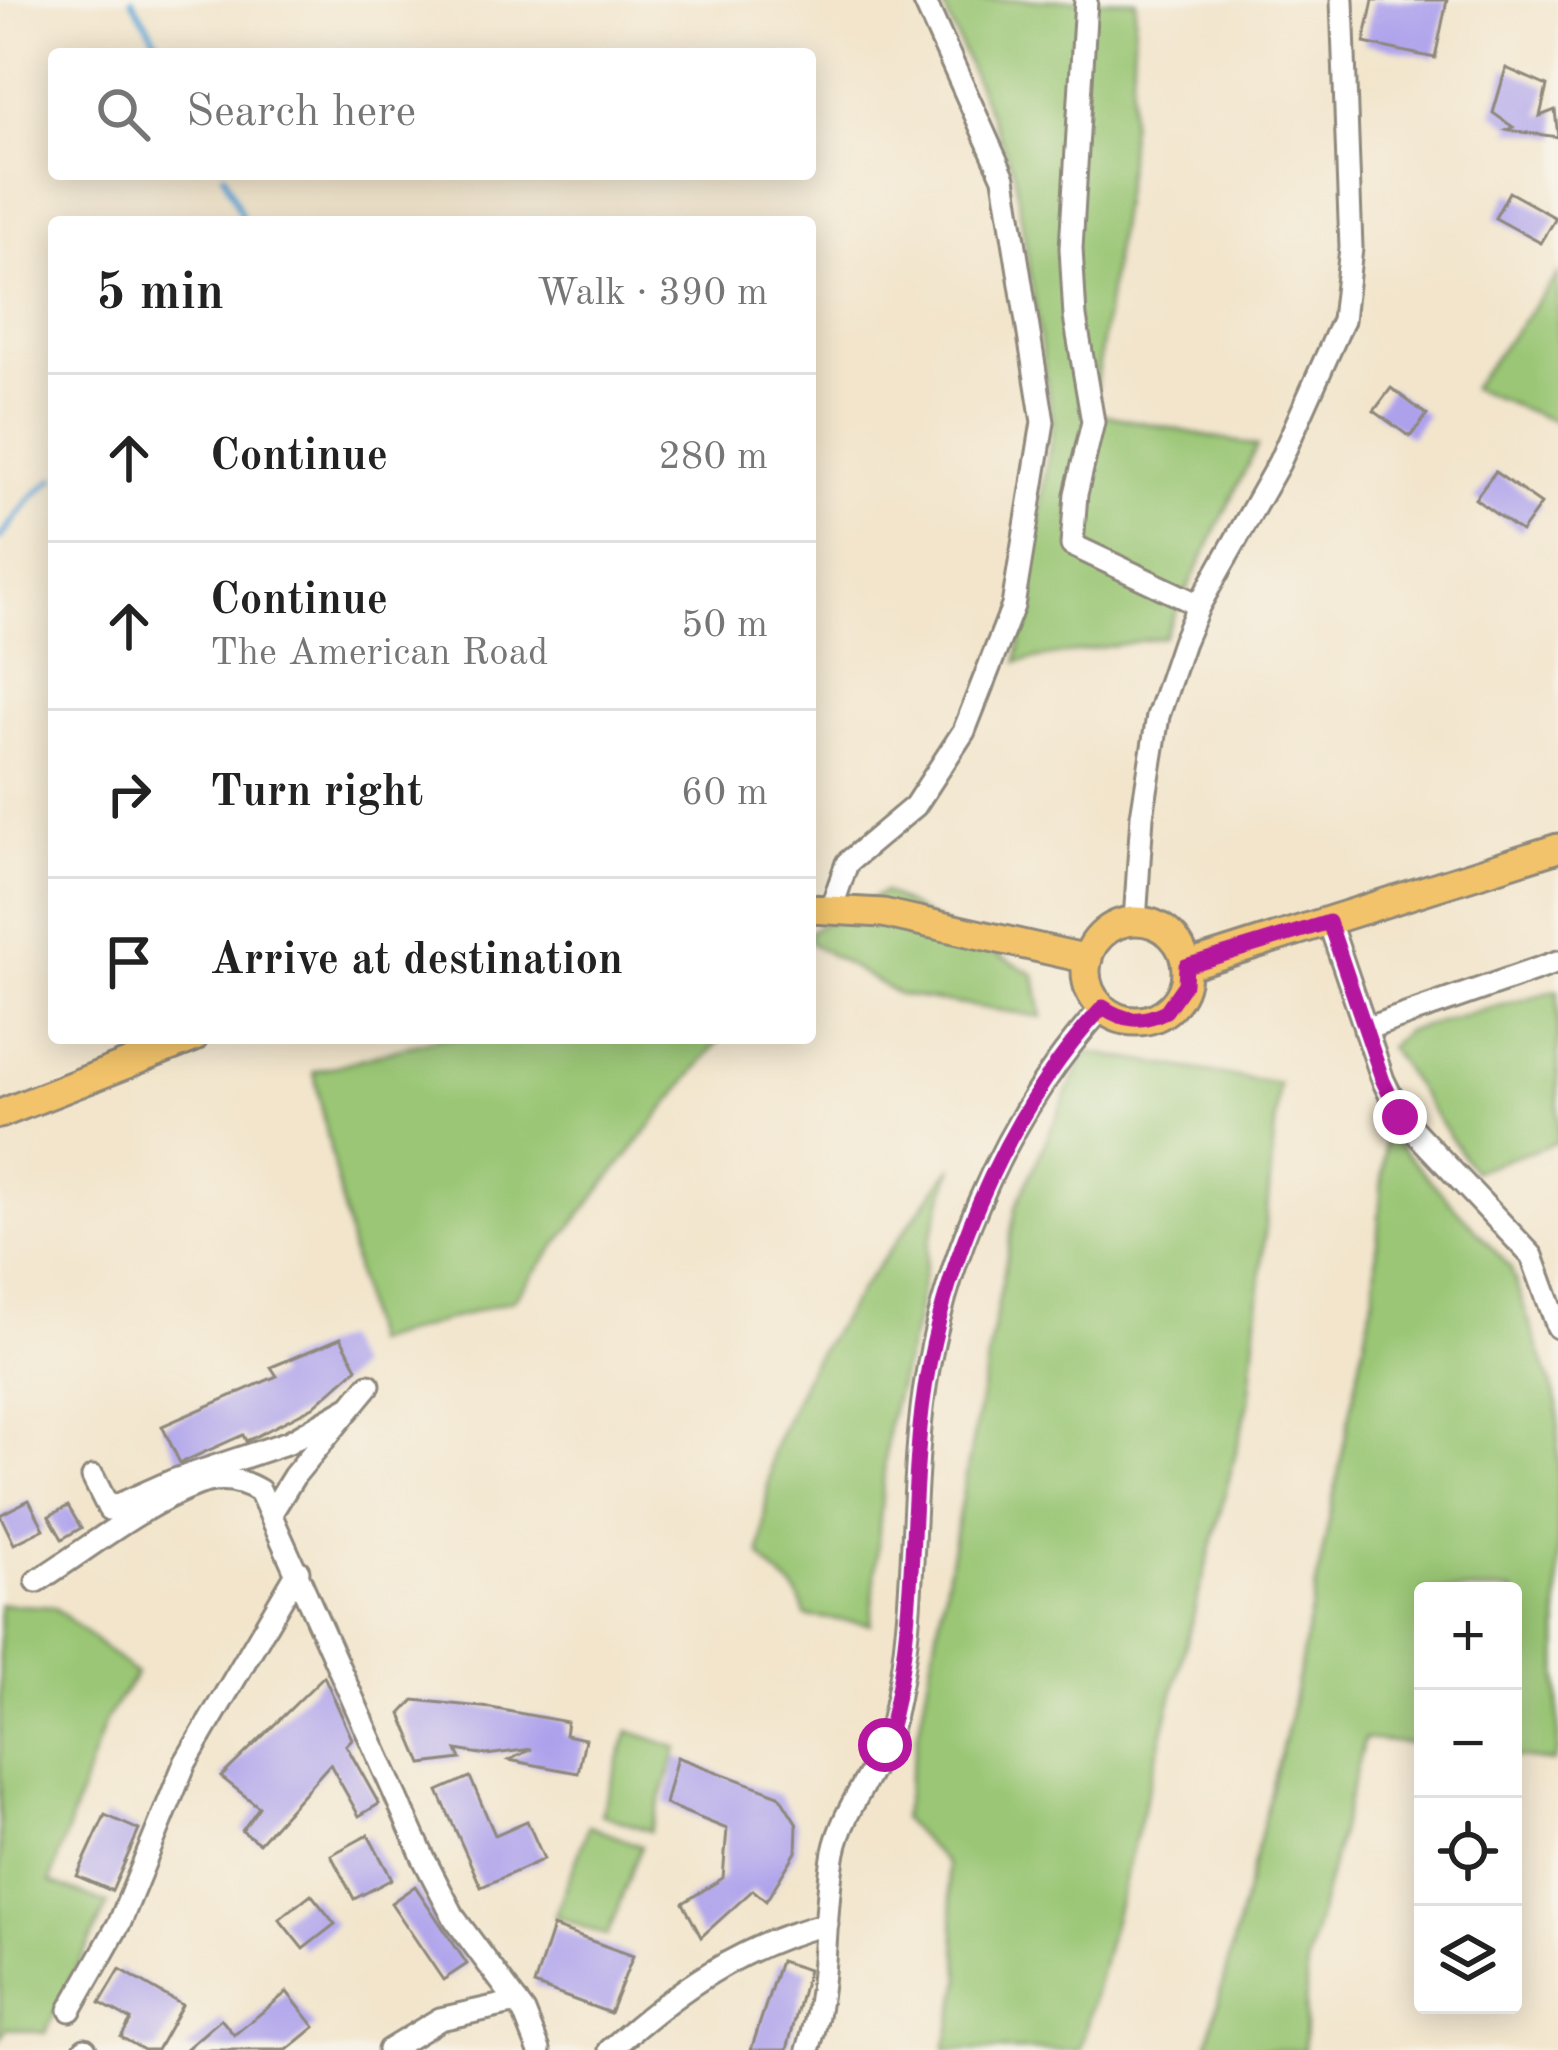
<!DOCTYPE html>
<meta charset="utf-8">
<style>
body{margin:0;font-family:"Old Standard TT",serif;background:#f6f6f6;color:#222}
.controls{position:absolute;right:36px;bottom:36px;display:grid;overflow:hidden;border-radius:12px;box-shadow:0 6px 30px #0003}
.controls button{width:108px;height:108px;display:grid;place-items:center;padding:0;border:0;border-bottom:3px solid #e0e0e0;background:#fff;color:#222;font:60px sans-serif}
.stop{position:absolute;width:36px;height:36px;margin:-27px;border:9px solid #b5179e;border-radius:50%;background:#fff}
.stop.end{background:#b5179e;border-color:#fff;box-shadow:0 3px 12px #0008}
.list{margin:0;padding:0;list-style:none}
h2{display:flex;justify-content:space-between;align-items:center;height:156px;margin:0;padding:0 48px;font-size:51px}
h2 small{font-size:39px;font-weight:400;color:#767676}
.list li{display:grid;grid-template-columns:78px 1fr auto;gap:36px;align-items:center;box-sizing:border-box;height:168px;padding:0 48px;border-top:3px solid #e0e0e0}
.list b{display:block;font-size:45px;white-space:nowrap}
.list p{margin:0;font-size:39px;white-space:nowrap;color:#767676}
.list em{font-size:39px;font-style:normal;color:#767676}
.icon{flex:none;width:66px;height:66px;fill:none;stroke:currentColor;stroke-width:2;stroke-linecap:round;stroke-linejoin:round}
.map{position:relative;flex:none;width:1558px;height:2050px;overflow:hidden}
.search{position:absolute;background:#fff;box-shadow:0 6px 30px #0003;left:48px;top:48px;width:768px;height:132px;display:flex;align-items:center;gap:30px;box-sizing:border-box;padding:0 42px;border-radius:12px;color:#767676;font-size:45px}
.panel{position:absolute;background:#fff;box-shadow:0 6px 30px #0003;left:48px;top:216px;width:768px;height:828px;border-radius:12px}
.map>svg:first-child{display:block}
.green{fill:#9ac674;stroke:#627850;stroke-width:3}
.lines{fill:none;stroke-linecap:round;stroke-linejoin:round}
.stream{stroke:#63aad9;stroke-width:6}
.building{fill:#ada1ec}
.minor-casing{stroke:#8e887c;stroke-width:27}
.major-casing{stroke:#8e887c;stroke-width:33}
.minor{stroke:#fff;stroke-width:21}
.major{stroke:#f2c36a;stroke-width:27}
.route{stroke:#b5179e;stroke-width:15}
</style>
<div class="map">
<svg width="1558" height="2050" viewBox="0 0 1558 2050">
<rect width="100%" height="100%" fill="#f7f3e8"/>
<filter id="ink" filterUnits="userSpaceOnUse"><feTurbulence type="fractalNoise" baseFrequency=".00833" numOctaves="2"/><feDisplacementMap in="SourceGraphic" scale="24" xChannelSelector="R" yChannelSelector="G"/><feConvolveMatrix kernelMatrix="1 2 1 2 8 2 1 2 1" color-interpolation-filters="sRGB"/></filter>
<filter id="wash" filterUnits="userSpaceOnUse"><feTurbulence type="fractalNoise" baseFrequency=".004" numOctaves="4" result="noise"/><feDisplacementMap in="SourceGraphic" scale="48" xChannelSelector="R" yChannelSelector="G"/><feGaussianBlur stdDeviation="2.7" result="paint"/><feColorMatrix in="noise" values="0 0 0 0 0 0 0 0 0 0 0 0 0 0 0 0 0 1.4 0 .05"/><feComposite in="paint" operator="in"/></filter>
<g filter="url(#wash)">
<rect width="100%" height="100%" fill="#f2e5cc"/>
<path class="green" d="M941,0H1136L1128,159L1092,412L1257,446L1164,637L1017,662L1053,423L1014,172Z
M1558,275V423L1471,388Z
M884,892L1035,975L1042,1017L900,995L810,943V931Z
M1558,990V1142L1473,1171L1389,1047L1406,1031Z
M437,1038H721L513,1300L371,1343L314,1072Z
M1086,1052L1279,1084L1249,1402L1080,2050H945L961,1980L946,1864L902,1819L1016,1207Z
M1385,1131L1510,1267L1558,1404V1750L1553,1762L1513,1757V1591H1423V1745L1364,1739L1307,1962L1304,2050H1206L1290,1716L1374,1293Z
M953,1166L929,1243L915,1325L888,1425L871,1624L806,1616C793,1574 779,1585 760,1554L772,1451L810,1366L860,1290Z
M0,1604L54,1607L136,1674L105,1720L50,1882L108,1904L45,2033L7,2028L0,2040Z
M629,1731L678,1748L650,1831L601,1814Z
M589,1826L641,1846L607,1936L555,1916Z"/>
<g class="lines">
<path class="stream" d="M132,0L165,54
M224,174L244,222
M0,538L33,496L54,479"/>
</g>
<g id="blocks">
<path class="building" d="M1373,0H1447L1435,58L1364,43Z
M1506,68L1547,86L1540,116L1555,110L1558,137L1507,130L1513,127L1493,113Z
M1509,192L1556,218L1541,243L1495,218Z
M1391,388L1427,415L1410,437L1374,411Z
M1495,472L1541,504L1521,532L1475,499Z
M341,1338L357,1368L313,1407L253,1438L246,1441L243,1435L180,1463L162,1426L277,1376L271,1367Z
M29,1500L44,1529L14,1544L0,1515Z
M68,1506L81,1528L62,1539L49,1516Z
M324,1676L352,1739L346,1745L379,1804L359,1816L330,1764L259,1843L242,1831L259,1807L221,1777Z
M414,1700L491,1708L567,1722L565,1735L585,1739L578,1773L509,1760L532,1749L486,1755L457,1750L461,1759L422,1764L401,1714Z
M677,1757L779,1795L797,1824L796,1852L766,1901L753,1890L701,1937L683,1903L723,1878L727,1829L665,1804Z
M470,1777L495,1835L527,1821L544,1859L481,1887L438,1791Z
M105,1815L139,1830L112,1891L77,1876Z
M368,1835L392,1879L354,1899L331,1855Z
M415,1886L467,1964L443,1980L391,1903Z
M311,1894L335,1924L303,1949L279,1919Z
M553,1927L633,1956L610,2013L534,1985Z
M780,1961L808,1970L787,2050H751Z
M120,1969L182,2005L157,2050H144L121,2037L131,2020L100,2003Z
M287,1992L315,2027L287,2050H185L221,2019L234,2035Z"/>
</g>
</g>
<g filter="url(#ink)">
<use href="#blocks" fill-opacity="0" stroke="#8e887c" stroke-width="3"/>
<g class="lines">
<defs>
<path id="minor" d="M1086,0L1071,248L1075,317L1093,422L1076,494L1072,545L1199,605
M831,909L847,863L915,806L964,731L1013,606L1043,422L1004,178L924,0
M1135,921L1142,816L1158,716L1183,642L1199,605L1279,463L1343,320L1351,248L1342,0
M1329,922L1383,1080L1401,1117L1532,1256L1558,1327
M1365,1029L1558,962
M93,1477L109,1509L172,1481L289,1442L352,1406
M271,1513L294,1476L369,1385
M37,1581C88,1549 141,1505 198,1484C219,1476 241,1479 260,1491L424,1859L455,1919L524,2012L539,2050
M70,2010L120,1922L185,1763L298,1571
M85,2050V2049
M389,2050L440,2019L517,2002
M610,2050C676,1991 740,1945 827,1924
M808,2050C830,1984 822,1918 834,1852C844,1804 882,1766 893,1719C915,1625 911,1523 920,1428C933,1281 1003,1115 1103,1007"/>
<path id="major" d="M810,909L883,913L1088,959
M1086 971a50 50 0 1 1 100 0a50 50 0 1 1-100 0Z
M1186,966L1558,848
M0,1114L193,1038"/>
</defs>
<use href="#minor" class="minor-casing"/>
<use href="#major" class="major-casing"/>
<use href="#minor" class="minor"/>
<use href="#major" class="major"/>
</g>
</g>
<g class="lines" filter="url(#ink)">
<path class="route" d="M885,1745C915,1644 910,1533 920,1428C934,1281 1003,1115 1103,1007C1125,1022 1142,1023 1166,1011L1185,984L1186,966L1329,922L1383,1081L1400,1117"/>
</g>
</svg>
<div class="controls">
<button>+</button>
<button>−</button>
<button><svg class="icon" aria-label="locate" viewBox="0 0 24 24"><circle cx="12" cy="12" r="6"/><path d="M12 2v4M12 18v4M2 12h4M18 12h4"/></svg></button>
<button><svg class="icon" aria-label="layers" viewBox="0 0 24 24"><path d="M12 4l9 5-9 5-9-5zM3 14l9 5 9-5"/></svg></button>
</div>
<div class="stop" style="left:885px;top:1745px"></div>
<div class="stop end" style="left:1400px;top:1117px"></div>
<div class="search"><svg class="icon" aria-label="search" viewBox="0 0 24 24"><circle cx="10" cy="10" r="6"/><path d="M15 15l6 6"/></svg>Search here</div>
<section class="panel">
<h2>5 min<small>Walk · 390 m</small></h2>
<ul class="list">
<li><svg class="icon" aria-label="ahead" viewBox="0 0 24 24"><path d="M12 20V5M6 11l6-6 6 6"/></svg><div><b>Continue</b></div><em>280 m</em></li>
<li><svg class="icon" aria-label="ahead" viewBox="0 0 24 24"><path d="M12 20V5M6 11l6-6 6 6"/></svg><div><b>Continue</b><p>The American Road</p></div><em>50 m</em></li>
<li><svg class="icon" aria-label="right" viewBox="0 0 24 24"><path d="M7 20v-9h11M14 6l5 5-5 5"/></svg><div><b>Turn right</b></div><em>60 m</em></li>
<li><svg class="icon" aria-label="arrive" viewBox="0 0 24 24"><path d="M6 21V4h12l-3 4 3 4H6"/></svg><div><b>Arrive at destination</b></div></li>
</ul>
</section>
</div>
